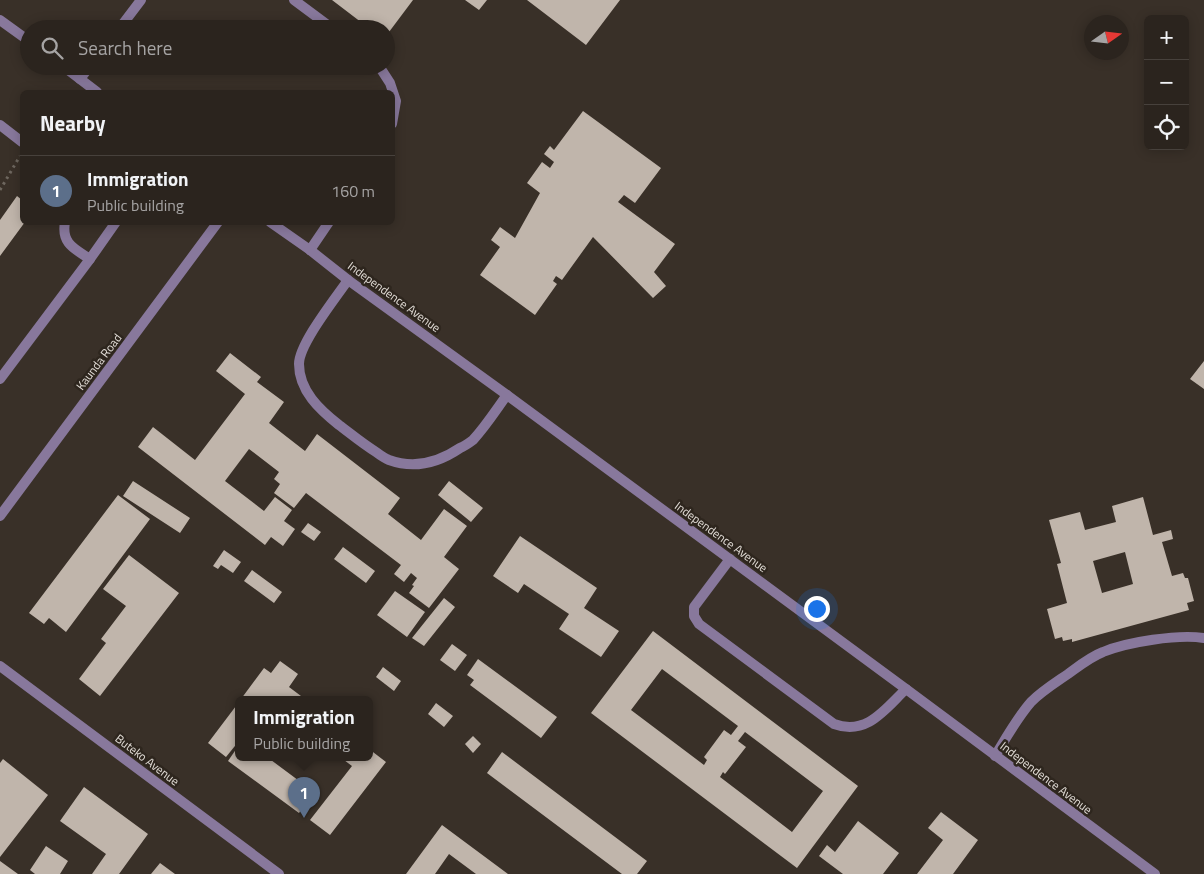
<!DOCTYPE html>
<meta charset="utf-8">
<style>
body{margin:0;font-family:"Titillium Web",sans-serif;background:#332c27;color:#f1f3f6}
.controls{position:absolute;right:15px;top:15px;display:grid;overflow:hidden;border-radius:8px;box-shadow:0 2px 12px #0003}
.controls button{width:45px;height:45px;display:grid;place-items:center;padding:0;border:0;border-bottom:1px solid #47413c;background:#2b241e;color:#f1f3f6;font:25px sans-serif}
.compass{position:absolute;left:1084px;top:15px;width:45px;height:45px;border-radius:50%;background:#2b241e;box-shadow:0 2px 12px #0003;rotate:76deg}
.you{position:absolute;left:816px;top:608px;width:18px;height:18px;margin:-12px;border:4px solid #fff;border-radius:50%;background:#1a73e8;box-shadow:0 0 0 8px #1a73e833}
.badge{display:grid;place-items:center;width:32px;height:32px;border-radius:50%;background:#c8a6ef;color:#fff;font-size:16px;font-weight:700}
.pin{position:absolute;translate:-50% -41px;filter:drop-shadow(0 1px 2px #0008)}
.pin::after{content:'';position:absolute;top:26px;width:18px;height:15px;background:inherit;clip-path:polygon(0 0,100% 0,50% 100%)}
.popup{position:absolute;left:235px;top:696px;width:138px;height:65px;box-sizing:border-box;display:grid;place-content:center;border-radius:8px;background:#2b241e;filter:drop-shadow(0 1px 4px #0005);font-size:16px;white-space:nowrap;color:#a6a4a4}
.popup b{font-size:19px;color:#f1f3f6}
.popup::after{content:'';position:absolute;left:50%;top:100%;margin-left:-10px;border:10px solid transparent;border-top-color:#2b241e}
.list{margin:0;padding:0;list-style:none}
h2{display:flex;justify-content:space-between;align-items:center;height:65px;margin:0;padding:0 20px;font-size:21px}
h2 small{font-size:16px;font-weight:400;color:#a6a4a4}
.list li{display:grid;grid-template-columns:32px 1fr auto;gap:15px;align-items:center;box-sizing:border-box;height:70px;padding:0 20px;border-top:1px solid #47413c}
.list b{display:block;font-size:19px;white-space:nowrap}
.list p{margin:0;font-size:16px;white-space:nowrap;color:#a6a4a4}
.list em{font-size:16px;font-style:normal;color:#a6a4a4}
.icon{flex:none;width:28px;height:28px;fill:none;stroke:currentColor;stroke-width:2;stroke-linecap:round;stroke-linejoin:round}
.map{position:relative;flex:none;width:1204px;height:874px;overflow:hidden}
.search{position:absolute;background:#2b241e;box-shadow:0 2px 12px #0003;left:20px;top:20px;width:375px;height:55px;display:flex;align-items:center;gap:12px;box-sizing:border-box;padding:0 18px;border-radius:28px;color:#a6a4a4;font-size:19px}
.panel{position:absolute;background:#2b241e;box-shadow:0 2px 12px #0003;left:20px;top:90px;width:375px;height:135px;border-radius:8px}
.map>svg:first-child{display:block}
.building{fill:#c0b5ab;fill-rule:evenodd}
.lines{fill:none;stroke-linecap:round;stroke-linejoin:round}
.path{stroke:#6e675f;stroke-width:3;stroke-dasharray:2.5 4;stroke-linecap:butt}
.service{stroke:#88789c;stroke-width:10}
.minor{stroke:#88789c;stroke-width:10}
.labels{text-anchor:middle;stroke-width:5;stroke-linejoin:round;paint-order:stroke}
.street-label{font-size:12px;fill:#e4dfd9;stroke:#2e261e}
</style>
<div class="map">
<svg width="1204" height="874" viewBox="0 0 1204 874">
<rect width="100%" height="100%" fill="#393028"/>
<path class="building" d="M332,0H413L386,36V29H370Z
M465,0H487L479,10Z
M527,0H620L586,45Z
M583,111L661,168L635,203L624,195L618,202L675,244L654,272L666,286L653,298L593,237L562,280L556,276L553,281L557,284L535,315L480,275L500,247L491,240L500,227L515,238L540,193L527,183L542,162L550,168L554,162L544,154L550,146L554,150Z
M17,196L22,200V222H25L0,256V220Z
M230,353L261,377L257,382L284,402L269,423L305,451L317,434L400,498L388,514L421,540L444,509L467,526L444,557L459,569L429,608L409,593L414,586L412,585L417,578L411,573L404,582L394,574L401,565L306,493L294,508L274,493L280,484L274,479L279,472L249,449L225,481L264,511L275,497L292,510L284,521L295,529L283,546L271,537L265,545L138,447L153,427L195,460L245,394L216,371Z
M1204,361V389L1190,379Z
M133,481L190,518L180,533L123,496Z
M449,481L483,508L471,522L438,495Z
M118,495L150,519L66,632L49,618L44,624L29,613Z
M1143,497L1153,535L1171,530L1173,539L1162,542L1172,576L1183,573L1185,578H1188L1194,601L1187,603L1189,610L1072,642V639L1063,641L1062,637L1055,639L1047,609L1067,603L1057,564L1061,563L1049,520L1080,512L1085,530L1116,522L1112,506ZM1125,552L1133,584L1102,593L1093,561Z
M308,523L321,532L314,541L301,532Z
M520,536L597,588L584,608L619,631L601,657L559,629L569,614L524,584L518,593L493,576Z
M343,547L375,571L366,583L334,559Z
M224,550L241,562L233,573L221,565L218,569L213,566Z
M129,555L179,593L100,696L79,679L106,643L101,639L126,606L103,589Z
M252,570L282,592L274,603L244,581Z
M395,591L425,612L407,637L377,615Z
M444,598L455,607L424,646L412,638Z
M653,631L858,786L797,868L591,713ZM662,669L738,726L731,735L724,730L704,757L707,760L704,765L631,710ZM745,732L823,791L792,832L720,777L723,772L725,774L746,747L738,741Z
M452,644L467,655L455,671L440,660Z
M478,659L557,717L541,738L470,685L474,680L467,675Z
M280,661L298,674L289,687L305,699H241L264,668L271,673Z
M383,667L401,681L394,691L376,677Z
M239,702V741L226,757L208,743Z
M436,703L453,716L444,727L428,714Z
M473,736L481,744L473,753L465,744Z
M239,745V757H267L314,792L299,813L228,761Z
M369,749L386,762L330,835L310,820L352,766L340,757H369Z
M502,752L647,861L637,874H622L487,773Z
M3,759L48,795L0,857V763Z
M84,787L148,834L119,874H92L106,854L60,821Z
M941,812L978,840L953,874H917L943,840L928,828Z
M858,821L899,853L883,874H843L819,856L827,845L835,852Z
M442,825L508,874H476L449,854L435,874H406Z
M46,846L68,861L60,874H35L30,870Z
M0,861L18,874H0Z
M160,863L175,874H151Z"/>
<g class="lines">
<path class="path" d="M0,190L20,156"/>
<path class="service" d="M294,0L333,29
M119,29L141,0
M379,66L390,83L396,101L392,124
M80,79L90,66
M0,125L22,142
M65,222C61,244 75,249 90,259
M310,250L329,222
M348,280C335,299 299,344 299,364C299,391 320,410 339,425C351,434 363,444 376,452C380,455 384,458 389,460C414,469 438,463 460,448C465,446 469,443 473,440C486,426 496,410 507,395
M730,559L694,607V616L699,624L834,724C867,736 885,709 906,689
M995,756C1006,738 1017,718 1031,702C1042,691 1055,683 1068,674C1079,666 1090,657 1103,652C1127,642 1178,634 1204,638"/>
<path class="minor" d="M0,20L29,41
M63,66L97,92
M270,222L310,250L348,280L507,395L906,689L1155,874
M0,379L90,259L116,222
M0,516L218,222
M0,666L279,874"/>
</g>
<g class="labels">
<g class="street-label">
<text transform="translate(394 297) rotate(36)" y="4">Independence Avenue</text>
<text transform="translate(99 362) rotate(-53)" y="4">Kaunda Road</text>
<text transform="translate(721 537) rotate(36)" y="4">Independence Avenue</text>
<text transform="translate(147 760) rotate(37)" y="4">Buteko Avenue</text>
<text transform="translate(1046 778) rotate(37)" y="4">Independence Avenue</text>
</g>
</g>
</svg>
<div class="controls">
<button>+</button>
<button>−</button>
<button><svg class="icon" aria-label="locate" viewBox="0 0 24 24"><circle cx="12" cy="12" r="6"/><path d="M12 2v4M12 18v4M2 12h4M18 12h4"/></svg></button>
</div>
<svg class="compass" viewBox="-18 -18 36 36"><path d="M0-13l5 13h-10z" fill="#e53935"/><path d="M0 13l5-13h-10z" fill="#a6a4a4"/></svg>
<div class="you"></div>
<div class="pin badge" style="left:304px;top:818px;background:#5c6f8a">1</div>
<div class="popup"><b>Immigration</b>Public building</div>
<div class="search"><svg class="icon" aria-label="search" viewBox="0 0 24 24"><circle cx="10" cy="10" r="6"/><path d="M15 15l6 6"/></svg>Search here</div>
<section class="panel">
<h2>Nearby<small></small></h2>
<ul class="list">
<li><span class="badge" style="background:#5c6f8a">1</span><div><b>Immigration</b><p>Public building</p></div><em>160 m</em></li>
</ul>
</section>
</div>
